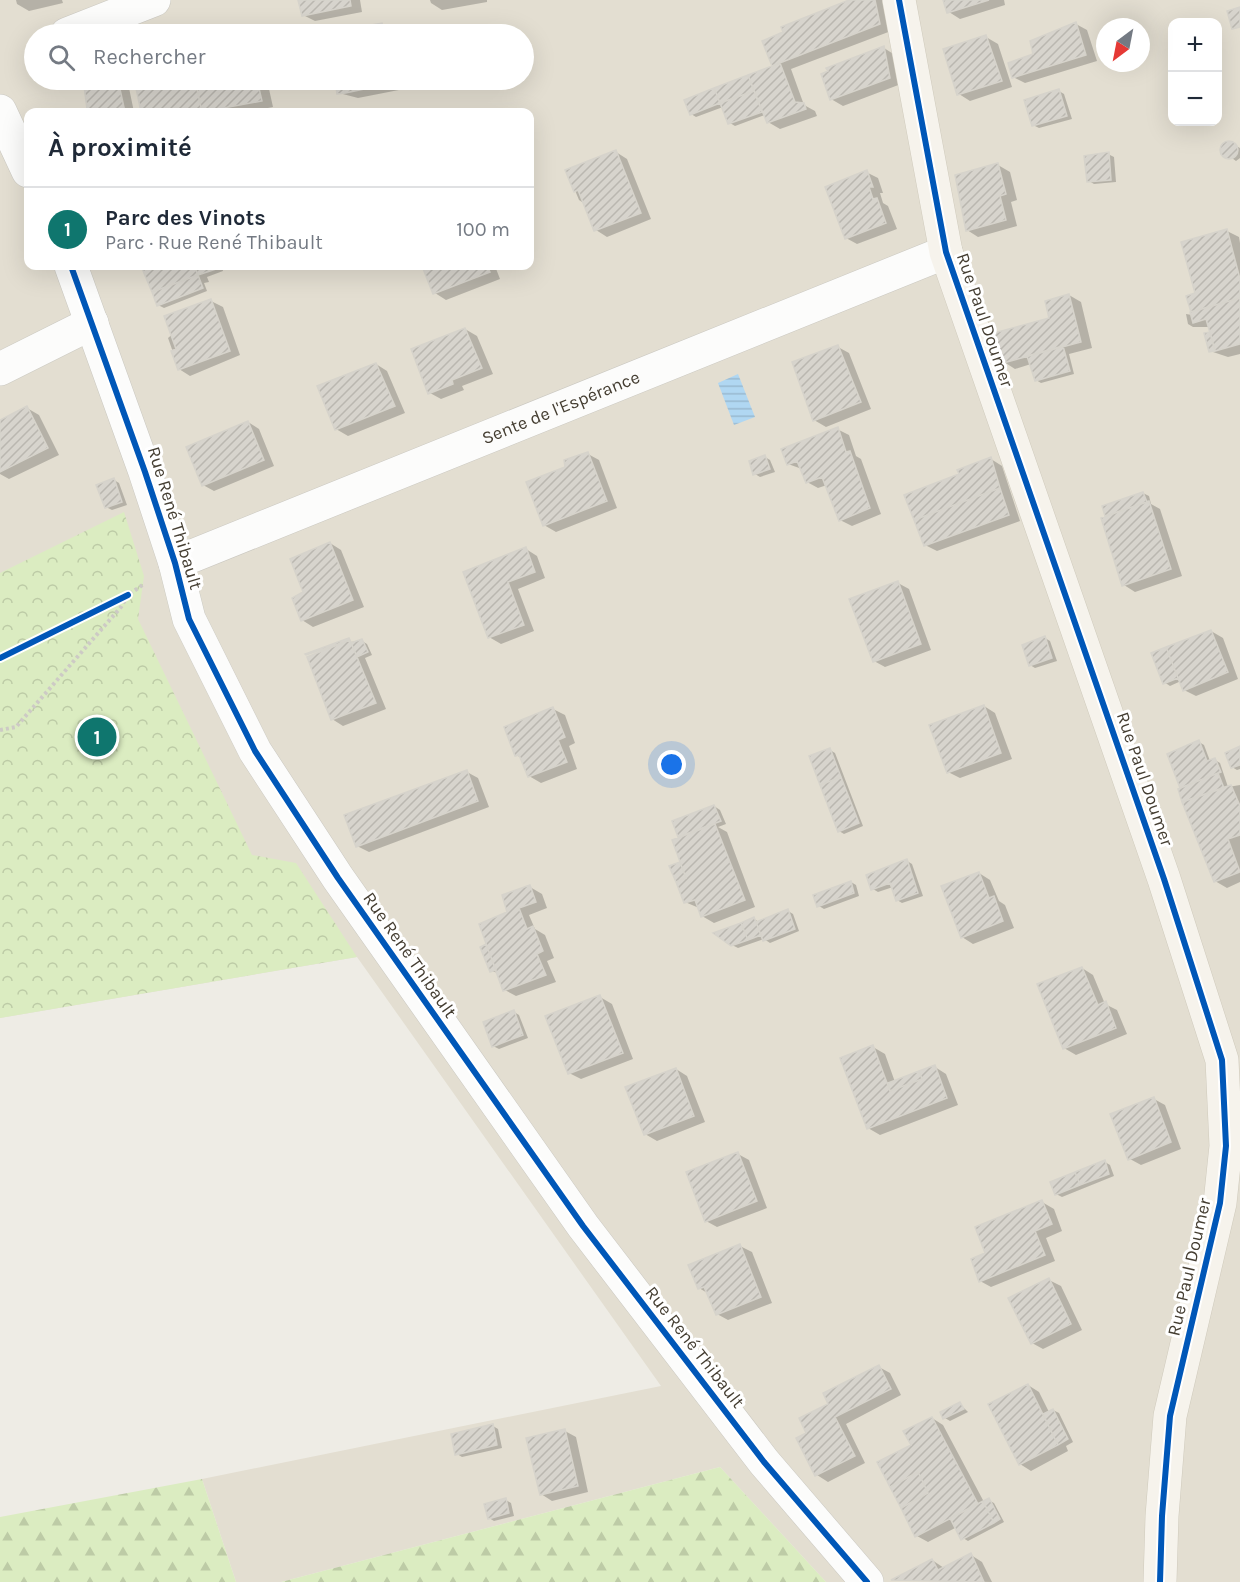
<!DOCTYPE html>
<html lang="fr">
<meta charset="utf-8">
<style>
body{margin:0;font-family:Karla,sans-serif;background:#f6f6f7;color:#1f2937}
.controls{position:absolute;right:18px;top:18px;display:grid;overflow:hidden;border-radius:12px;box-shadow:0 6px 24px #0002}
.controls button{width:54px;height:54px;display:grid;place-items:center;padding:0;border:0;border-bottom:2px solid #e0e1e3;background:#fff;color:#1f2937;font:30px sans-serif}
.compass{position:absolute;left:1096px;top:18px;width:54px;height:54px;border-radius:50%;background:#fff;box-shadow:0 6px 24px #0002;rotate:212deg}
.you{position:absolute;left:672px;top:765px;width:21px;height:21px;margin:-15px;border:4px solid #fff;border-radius:50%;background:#1a73e8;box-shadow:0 0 0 9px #1a73e833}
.badge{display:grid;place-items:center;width:39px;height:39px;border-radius:50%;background:#0f766e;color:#fff;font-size:20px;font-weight:700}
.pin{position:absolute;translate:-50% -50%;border:3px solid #fff;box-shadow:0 2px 6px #0006}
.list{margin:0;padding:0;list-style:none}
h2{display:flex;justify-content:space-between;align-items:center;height:78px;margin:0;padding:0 24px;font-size:26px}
h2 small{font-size:20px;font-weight:400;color:#747a83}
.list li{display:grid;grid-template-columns:39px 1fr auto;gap:18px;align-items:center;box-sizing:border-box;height:84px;padding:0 24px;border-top:2px solid #e0e1e3}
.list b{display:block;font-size:22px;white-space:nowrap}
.list p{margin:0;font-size:20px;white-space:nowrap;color:#747a83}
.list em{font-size:20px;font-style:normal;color:#747a83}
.icon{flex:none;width:33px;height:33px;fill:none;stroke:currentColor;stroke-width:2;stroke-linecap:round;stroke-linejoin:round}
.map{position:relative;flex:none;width:1240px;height:1582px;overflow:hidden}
.search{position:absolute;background:#fff;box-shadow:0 6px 24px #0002;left:24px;top:24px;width:510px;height:66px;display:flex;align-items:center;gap:15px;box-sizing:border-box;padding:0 21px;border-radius:33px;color:#747a83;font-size:22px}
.panel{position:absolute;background:#fff;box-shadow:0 6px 24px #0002;left:24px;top:108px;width:510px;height:162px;border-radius:12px}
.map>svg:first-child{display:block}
.residential{fill:#e3ded1;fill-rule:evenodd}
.forest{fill:url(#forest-firs)}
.park{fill:url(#park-crowns)}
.water{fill:url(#water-rules)}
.shadow{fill:#0003}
.building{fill:url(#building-hatch);stroke:#d6d3cb;stroke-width:1.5}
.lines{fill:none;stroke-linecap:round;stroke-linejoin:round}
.street-casing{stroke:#cac8c1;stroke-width:34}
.secondary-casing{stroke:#cfcabc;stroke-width:34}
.path{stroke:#cdcac5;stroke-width:4;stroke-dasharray:3 3;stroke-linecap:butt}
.street{stroke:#fcfcfb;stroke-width:33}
.secondary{stroke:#f6f3ec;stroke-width:33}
.cycleway-casing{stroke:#fff;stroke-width:10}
.cycleway{stroke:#0057b8;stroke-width:6}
.labels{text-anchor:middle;stroke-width:6;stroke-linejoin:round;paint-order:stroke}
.street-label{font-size:18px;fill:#443d31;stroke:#fff}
</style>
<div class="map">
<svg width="1240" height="1582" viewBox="0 0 1240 1582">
<defs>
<pattern id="forest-firs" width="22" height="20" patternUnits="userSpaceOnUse" patternTransform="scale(1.5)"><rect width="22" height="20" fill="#dbecc1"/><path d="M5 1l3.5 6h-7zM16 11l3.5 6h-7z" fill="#bdcba6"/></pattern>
<pattern id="park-crowns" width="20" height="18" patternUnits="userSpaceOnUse" patternTransform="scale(1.5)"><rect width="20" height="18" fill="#dbecc1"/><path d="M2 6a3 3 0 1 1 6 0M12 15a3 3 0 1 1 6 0" fill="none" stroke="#bdcba6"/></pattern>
<pattern id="water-rules" width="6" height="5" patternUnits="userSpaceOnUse" patternTransform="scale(1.5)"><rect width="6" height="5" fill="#b0d7f2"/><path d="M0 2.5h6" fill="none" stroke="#99b9d0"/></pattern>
<pattern id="building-hatch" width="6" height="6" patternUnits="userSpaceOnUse" patternTransform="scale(1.5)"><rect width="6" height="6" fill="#d7d4cd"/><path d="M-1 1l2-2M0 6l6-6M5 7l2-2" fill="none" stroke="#bab7b0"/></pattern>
</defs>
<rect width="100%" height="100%" fill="#eeece5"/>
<path class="residential" d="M0,0H1240V1582H826L720,1467L281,1582H236L202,1479L661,1386L357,957L0,1018ZM1172,22H1218V122H1172ZM1105,27H1141V63H1105ZM34,34H524V80H34ZM28,112H530V266H28Z"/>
<path class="forest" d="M720,1467L826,1582H281Z
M202,1479L236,1582H0V1517Z"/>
<path class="park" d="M124,512L144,576L138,619L252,855L296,863L357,957L0,1018V573Z"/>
<path class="water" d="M738,374L755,417L734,425L718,383Z"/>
<path class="shadow" d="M16,0H62L63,3L29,11L17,4Z
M300,0H360L362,12L315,21L303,15Z
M430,0H487V2L442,10L431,3Z
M853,0H885L891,31L791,69L804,105L815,111L817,116L780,129L768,122L765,115L735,126L730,123L723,107L696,117L691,114L686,100L774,67L764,42Z
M945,0H1004L1005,5L960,19L949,12Z
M1076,24L1087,30L1097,61L1025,83L1013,77Z
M381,25L393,31V34H328Z
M986,37L998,44L1012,87L970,101L959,94Z
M884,48L895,55L901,84L843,106L831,99Z
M160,80H267L273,107L247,112H142L137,89L161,84Z
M336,80H402L404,89L358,98L339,93Z
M118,81L129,88L134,112H77L88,110Z
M1059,91L1064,94L1072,119L1039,128L1033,125Z
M1229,142L1240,148V158L1236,161L1222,151Z
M616,152L627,159L651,219L607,237L596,230L585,204L579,200L567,171Z
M1108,154L1114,157L1116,182L1094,184L1089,181Z
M998,165L1010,172L1017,200L1011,202L1017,226L978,237L967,230Z
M866,172L878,178L883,193H880L883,203L888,206L897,229L857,244L846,238Z
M1227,231L1239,237L1240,243V354L1228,357L1210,351V327H1193L1188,324L1186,314L1192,315L1197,294Z
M143,266H222L223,271L207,277L209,282L204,283L207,291L164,308L158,305Z
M424,266H495L500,279L446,300L435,293Z
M1069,295L1081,302L1092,348L1069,354L1074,374L1041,383L1036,380L1031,364L1015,369L1004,362L1050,319Z
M211,301L223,307L240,355L190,376L179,369L168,338Z
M465,329L477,336L493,374L462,386L464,390L441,399L430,393Z
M838,347L849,353L871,409L826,427L814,420L794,363Z
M376,364L387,371L405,413L348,436L336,429Z
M27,408L39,415L59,455L9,479L0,474V422Z
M248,422L259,429L274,466L214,491L203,485Z
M837,429L849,435L856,456L861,459L881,514L852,526L840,520L827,485L818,488L807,482L802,469L788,464Z
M588,454L599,460L617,508L556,532L544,525L567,468Z
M765,457L770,460L775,472L760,477L755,474Z
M991,459L1002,466L1020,521L937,551L925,545Z
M114,480L119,483L127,505L112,510L106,507Z
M1143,493L1149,496L1151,504L1160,509L1182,576L1135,592L1124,585L1106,515Z
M330,543L341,550L364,607L313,627L302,620L305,593Z
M526,549L537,556L545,578L518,589L534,631L501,644L489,637L465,573Z
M898,583L909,589L931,650L885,667L874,661Z
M1211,631L1223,638L1238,679L1196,696L1184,690L1181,681L1170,686L1164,682Z
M1045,638L1050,641L1057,661L1035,668L1030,665Z
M362,641L367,644L372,655L365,658L386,709L343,726L332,719L350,642Z
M984,706L995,713L1012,759L960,778L948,772Z
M553,709L565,715L575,743L569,746L577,769L541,783L529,776L522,758L516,755Z
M1199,742L1204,745L1210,761L1215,760L1220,763L1228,787L1240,785V882L1227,888L1215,881L1169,755Z
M1240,748V769L1237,770L1232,767Z
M830,750L835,753L863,826L844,834L839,831Z
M467,772L478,778L489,807L369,852L357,846Z
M714,806L720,810L726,824L718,827L727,832L755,907L714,923L702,916L699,908L685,902L680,864L683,866L682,838L674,822Z
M907,861L912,864L923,896L902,903L897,900L893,887L878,892L873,889Z
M979,873L990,880L999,901L1005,905L1014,928L973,944L962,937Z
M851,882L856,885L859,896L824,909L819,906Z
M530,887L542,894L547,908L529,915L535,929L545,935L554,958L547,961L556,982L516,996L505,990L498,973L491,971L486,946L489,948L509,912Z
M788,911L793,914L799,931L770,943L764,939L738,948L732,945L754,919L759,922Z
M1082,968L1093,975L1105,1004L1117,1010L1127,1034L1076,1055L1064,1048Z
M600,997L612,1004L633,1059L581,1079L569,1073Z
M514,1012L519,1015L528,1038L499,1049L493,1046Z
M873,1047L885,1054L895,1082L935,1067L946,1074L958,1105L880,1135L868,1128Z
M676,1069L687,1076L705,1122L657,1141L645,1134Z
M1154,1099L1165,1105L1181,1149L1141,1165L1130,1159Z
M738,1154L749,1160L767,1208L717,1227L706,1221Z
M1105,1162L1110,1165L1114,1176L1062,1197L1056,1194Z
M1042,1202L1054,1209L1062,1231L1046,1238L1055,1261L991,1287L980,1281Z
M740,1246L752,1252L772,1303L728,1320L717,1314L709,1294L699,1288Z
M1049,1280L1061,1286L1082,1330L1043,1349L1032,1343Z
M879,1367L890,1373L901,1395L846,1424L865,1463L828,1482L817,1475L808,1434L830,1404Z
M1028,1385L1039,1392L1049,1412L1053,1410L1059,1413L1073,1442L1066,1446L1068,1451L1031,1471L1020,1464Z
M960,1404L968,1412L950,1421L945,1418Z
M932,1418L943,1425L984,1502L988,1500L994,1503L1004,1522L968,1541L963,1538L957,1527L928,1542L917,1536L913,1445Z
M493,1426L498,1429L502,1448L462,1457L457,1454Z
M565,1431L576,1437L588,1492L552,1501L541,1494Z
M506,1500L511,1503L514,1516L494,1521L489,1518Z
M971,1555L982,1562L992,1582L893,1580L932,1560L944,1568Z"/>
<path class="building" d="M298,0H350L351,6L302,16Z
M849,0H875L880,24L772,66L762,41L783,32L781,27Z
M943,0H989L947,13Z
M1240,7V27L1232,29L1227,11Z
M1076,22L1086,55L1012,78L1008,63L1033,54L1030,41Z
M382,23L384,34H320Z
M986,35L1002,81L957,95L943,49Z
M884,46L890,78L830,100L821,74L828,71L826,68Z
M780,63L795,102L804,103L806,109L767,123L748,75Z
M748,75L754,91L720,103L714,88Z
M118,80L125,112H70L87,109L84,86Z
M159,80H195L202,112H141L136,88L160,83Z
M195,80H257L262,101L202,112Z
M335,80H342L345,93L337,94Z
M342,80H393V83L345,93Z
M714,88L720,103L690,115L684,100Z
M1059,89L1067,116L1032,126L1024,100Z
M754,91L762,112L728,124L720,103Z
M1220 150a9 9 0 1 1 18 0a9 9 0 1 1-18 0Z
M616,150L641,213L594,231L578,190L574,192L565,170Z
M1109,152L1111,180L1087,182L1084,156Z
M998,163L1006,194L1000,196L1006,220L966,231L955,175Z
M867,170L873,187H869L873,199L877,198L886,223L845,239L825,187Z
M1227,229L1240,279V298L1191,312L1186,296L1195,293L1181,242Z
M141,266H194L198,275L152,292Z
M194,266H218L219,268L198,275Z
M422,266H487L490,272L433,294Z
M198,275L203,288L157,306L152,292Z
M1069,294L1081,342L1003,363L994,333L1049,318L1045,301Z
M1240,298V344L1215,351L1206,319L1193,323L1190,312Z
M211,299L230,351L178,370L171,351L176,349L164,316Z
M465,328L482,368L452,380L453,384L428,394L411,349Z
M1210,332L1215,351L1209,352L1204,333Z
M838,345L861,402L813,421L792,362Z
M1063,346L1070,371L1035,381L1027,356Z
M376,363L395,406L335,430L317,386Z
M27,406L48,448L0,472V420Z
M248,421L264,460L202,486L186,447Z
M838,427L846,452L850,451L870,508L839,521L822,477L806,483L797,461L787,465L781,449Z
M588,452L607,501L543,526L526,482L565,467L564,460Z
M765,455L770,469L753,475L749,461Z
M991,457L1000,488L914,520L904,495L959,474L957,470Z
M114,478L122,502L105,508L96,485Z
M1000,488L1009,515L924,546L914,520Z
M1143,492L1147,502L1105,516L1102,506Z
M1149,501L1171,569L1122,586L1101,518Z
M330,542L353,600L301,621L292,598L303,592L290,559Z
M526,547L535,572L508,582L524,625L488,638L463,572Z
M898,581L921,644L873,662L849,599Z
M1211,630L1228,672L1183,691L1166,647Z
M1045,636L1052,658L1029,666L1022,645Z
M349,638L350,640L306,655L305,654Z
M362,639L368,652L357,657L351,643Z
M350,640L376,703L331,720L307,657Z
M1166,647L1178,678L1163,684L1151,653Z
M984,705L1001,753L947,773L929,725Z
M553,707L565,737L558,740L567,762L528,777L519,755L515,756L504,727Z
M1199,740L1207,761L1215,758L1221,772L1180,788L1167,754Z
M1240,746V765L1231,768L1225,753Z
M830,748L841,777L820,785L809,756Z
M467,770L478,801L356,847L344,815Z
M1218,773L1224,788L1182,802L1178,789Z
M841,777L859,823L838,832L820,785Z
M1231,785L1240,806V835L1228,839L1240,872L1214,882L1182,802Z
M714,805L721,821L678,837L672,821Z
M715,824L745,900L701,917L695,900L684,903L676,882L686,878L672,840Z
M907,859L918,893L896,901L890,883L871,890L866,875Z
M680,862L686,878L676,882L669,866Z
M979,872L989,898L994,896L1003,921L961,938L941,886Z
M851,881L854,893L817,907L813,895Z
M530,885L536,902L519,908L527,929L533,926L543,951L537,954L546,975L503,991L479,924L507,912L502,895Z
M788,909L795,929L763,941L756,922Z
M754,917L761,935L748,940L741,923Z
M741,923L748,940L731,946L713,933Z
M486,944L496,970L490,972L480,947Z
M1082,967L1098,1005L1106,1001L1116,1028L1063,1049L1037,984Z
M600,995L623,1053L568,1074L545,1016Z
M514,1010L523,1035L492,1047L483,1022Z
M873,1045L890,1091L922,1079L919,1071L935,1065L947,1098L867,1129L840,1058Z
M676,1068L694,1116L644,1135L625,1087Z
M919,1071L922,1079L890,1091L888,1083Z
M1154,1097L1171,1142L1128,1160L1110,1114Z
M738,1152L757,1201L705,1222L686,1172Z
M1105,1160L1109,1174L1080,1185L1075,1172Z
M1075,1172L1080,1185L1055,1195L1050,1182Z
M1042,1200L1052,1224L1035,1231L1045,1255L979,1282L971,1259L985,1253L975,1227Z
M740,1244L761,1297L716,1315L704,1287L698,1289L688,1265Z
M1049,1278L1071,1324L1031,1344L1008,1298Z
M879,1365L891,1389L835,1417L855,1456L815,1476L796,1438L806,1433L799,1418L828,1404L823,1393Z
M1028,1384L1058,1445L1019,1465L988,1404Z
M960,1402L964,1409L943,1419L940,1412Z
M1053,1409L1068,1439L1058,1445L1043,1414Z
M932,1417L978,1504L915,1537L901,1508L928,1493L918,1472L890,1487L877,1462L911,1445L903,1431Z
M493,1424L497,1445L455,1455L451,1434Z
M565,1429L578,1486L540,1495L526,1438Z
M918,1472L928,1493L901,1508L890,1487Z
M506,1498L509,1513L488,1519L484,1504Z
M989,1498L1000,1519L994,1523L983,1501Z
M983,1501L994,1523L961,1540L950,1518Z
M971,1553L984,1582L891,1580L932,1559L938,1570Z"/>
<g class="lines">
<defs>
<g id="street">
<path d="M67,34L154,0"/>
<path d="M0,111L28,171"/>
<path d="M71,266L145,472L175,563L189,619L255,751L338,878L583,1226L764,1462L867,1582"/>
<path d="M0,369L92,323"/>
<path id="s1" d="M175,563L946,252"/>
</g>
<path id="secondary" d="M899,0L946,252L1164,879L1222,1060L1226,1146L1220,1203L1170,1416L1162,1516L1160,1582"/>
</defs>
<use href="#street" class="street-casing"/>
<use href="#secondary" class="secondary-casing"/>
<path class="path" d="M0,730L16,727L121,607L128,595L144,584"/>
<use href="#street" class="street"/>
<use href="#secondary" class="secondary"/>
<defs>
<path id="cycleway" d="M899,0L946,252L1164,879L1222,1060L1226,1146L1220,1203L1170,1416L1162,1516L1160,1582
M71,266L145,472L175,563L189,619L255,751L338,878L583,1226L764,1462L867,1582
M0,658L128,595"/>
</defs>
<use href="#cycleway" class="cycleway-casing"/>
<use href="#cycleway" class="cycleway"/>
</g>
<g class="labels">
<g class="street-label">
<text transform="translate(985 320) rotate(71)" y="6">Rue Paul Doumer</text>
<text dy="6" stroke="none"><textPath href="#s1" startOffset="416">Sente de l'Espérance</textPath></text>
<text transform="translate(175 518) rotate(73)" y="6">Rue René Thibault</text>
<text transform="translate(1145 779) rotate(71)" y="6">Rue Paul Doumer</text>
<text transform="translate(410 955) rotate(55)" y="6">Rue René Thibault</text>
<text transform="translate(1189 1267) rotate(-77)" y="6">Rue Paul Doumer</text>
<text transform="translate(695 1347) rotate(52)" y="6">Rue René Thibault</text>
</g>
</g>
</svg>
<div class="controls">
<button>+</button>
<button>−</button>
</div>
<svg class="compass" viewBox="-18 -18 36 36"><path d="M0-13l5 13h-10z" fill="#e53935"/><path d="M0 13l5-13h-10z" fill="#747a83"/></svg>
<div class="you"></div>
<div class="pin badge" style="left:97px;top:737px">1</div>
<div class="search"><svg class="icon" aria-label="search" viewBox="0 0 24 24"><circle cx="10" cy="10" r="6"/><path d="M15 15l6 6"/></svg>Rechercher</div>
<section class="panel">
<h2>À proximité<small></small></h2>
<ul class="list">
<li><span class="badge">1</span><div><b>Parc des Vinots</b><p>Parc · Rue René Thibault</p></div><em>100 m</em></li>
</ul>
</section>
</div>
